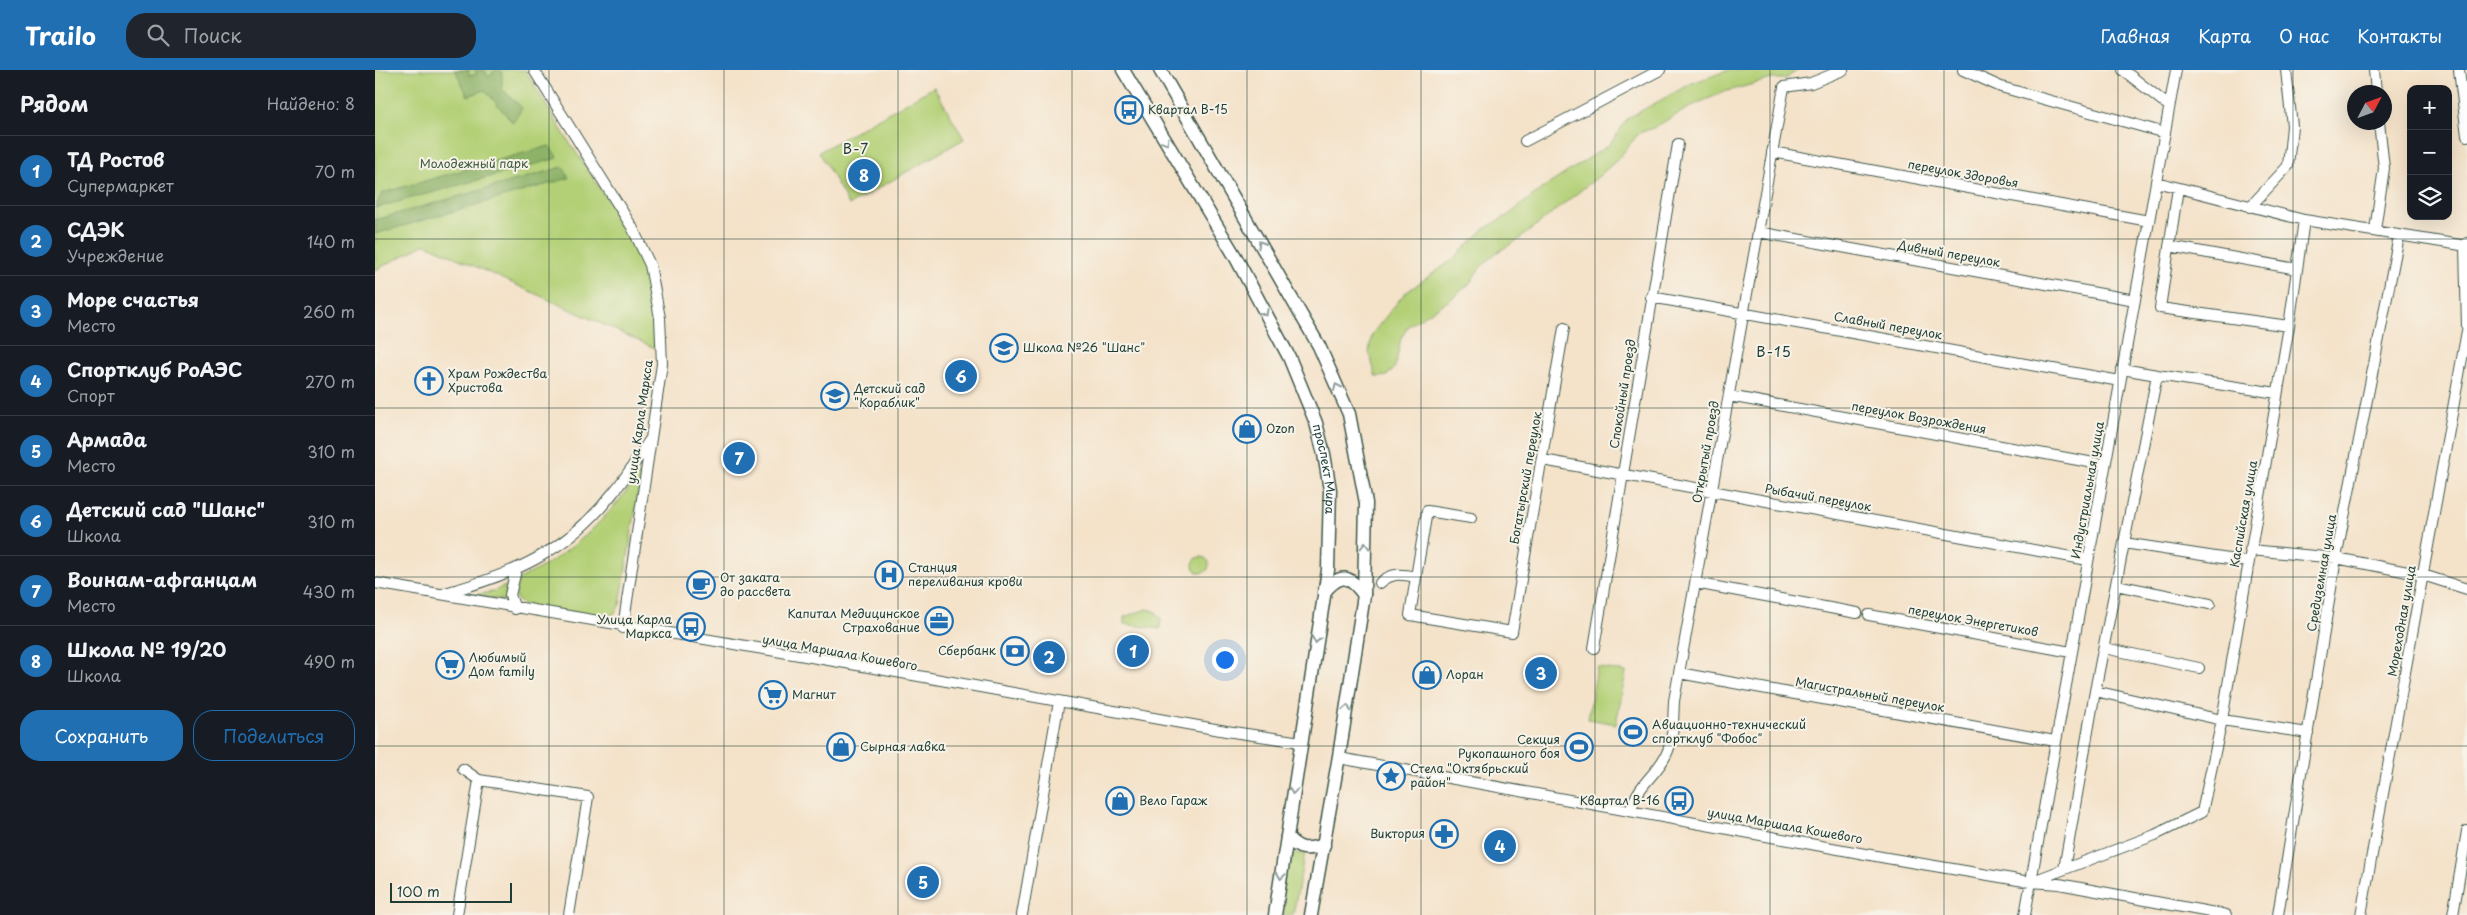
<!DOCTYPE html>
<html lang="ru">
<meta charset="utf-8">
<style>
body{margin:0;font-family:"Playpen Sans",sans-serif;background:#20242c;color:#f1f3f6}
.controls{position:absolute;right:15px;top:15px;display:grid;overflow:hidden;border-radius:10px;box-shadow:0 5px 20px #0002}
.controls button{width:45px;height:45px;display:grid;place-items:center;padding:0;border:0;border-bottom:1px solid #363941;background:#171b24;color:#f1f3f6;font:25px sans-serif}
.compass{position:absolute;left:1972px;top:15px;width:45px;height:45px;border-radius:50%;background:#171b24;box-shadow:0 5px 20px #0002;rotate:49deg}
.scale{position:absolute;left:15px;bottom:12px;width:122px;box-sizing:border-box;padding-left:5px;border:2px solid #1f3d34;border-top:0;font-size:14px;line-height:18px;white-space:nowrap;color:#1f3d34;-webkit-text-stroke:4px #f7f3e8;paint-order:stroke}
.you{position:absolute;left:849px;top:589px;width:18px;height:18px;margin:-12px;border:4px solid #fff;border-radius:50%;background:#1a73e8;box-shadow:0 0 0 8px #1a73e833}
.badge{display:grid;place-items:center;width:32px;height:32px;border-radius:50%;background:#1f6fb2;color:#fff;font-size:16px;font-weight:700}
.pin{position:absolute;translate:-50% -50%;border:2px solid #fff;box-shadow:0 1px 5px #0006}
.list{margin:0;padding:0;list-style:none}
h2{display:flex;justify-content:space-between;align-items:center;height:65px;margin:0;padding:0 20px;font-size:21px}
h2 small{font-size:16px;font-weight:400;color:#9ea1a6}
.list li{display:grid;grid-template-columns:32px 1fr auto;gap:15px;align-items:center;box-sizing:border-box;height:70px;padding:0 20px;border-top:1px solid #363941}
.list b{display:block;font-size:19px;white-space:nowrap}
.list p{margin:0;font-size:16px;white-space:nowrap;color:#9ea1a6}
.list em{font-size:16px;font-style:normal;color:#9ea1a6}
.actions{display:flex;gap:10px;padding:15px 20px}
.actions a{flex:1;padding:11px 0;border:1px solid #1f6fb2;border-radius:20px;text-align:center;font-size:18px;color:#1f6fb2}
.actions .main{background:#1f6fb2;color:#fff}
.icon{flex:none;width:28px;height:28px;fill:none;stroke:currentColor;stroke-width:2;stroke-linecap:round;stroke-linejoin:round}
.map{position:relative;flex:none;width:2092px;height:845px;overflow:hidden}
header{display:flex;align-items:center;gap:30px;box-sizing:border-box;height:70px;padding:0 25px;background:#1f6fb2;color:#fff}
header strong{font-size:24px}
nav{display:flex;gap:28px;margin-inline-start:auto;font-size:18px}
.search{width:350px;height:45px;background:#20242c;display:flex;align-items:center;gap:12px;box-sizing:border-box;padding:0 18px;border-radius:20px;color:#9ea1a6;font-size:19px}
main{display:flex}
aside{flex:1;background:#171b24}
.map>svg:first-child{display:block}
.green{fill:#b3d076;stroke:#698655}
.forest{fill:#8eb267;stroke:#56784e}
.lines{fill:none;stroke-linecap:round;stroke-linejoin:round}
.minor-casing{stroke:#3f564a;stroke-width:12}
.major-casing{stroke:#3f564a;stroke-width:15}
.minor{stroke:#fff;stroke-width:10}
.major{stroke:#fff;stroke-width:12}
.oneway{stroke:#8f9e9a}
.grid{fill:none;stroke:#1f3d34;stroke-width:1;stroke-opacity:0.55}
.labels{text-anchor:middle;stroke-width:4;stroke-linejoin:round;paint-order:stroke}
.poi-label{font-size:12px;fill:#1f3d34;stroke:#f7f3e8;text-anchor:start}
.park-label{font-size:12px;fill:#3d5a41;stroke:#f7f3e8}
.street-label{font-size:12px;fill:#1f3d34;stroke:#f7f3e8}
.neighbourhood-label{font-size:14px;letter-spacing:1px;fill:#1f3d34;stroke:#f7f3e8}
</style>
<header>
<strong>Trailo</strong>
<div class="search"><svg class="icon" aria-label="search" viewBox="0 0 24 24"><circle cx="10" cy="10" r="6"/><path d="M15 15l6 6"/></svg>Поиск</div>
<nav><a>Главная</a><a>Карта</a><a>О нас</a><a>Контакты</a></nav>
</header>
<main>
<aside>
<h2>Рядом<small>Найдено: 8</small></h2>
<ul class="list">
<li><span class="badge">1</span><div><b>ТД Ростов</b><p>Супермаркет</p></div><em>70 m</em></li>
<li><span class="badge">2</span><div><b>СДЭК</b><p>Учреждение</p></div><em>140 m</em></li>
<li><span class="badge">3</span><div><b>Море счастья</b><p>Место</p></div><em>260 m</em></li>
<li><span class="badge">4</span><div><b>Спортклуб РоАЭС</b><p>Спорт</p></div><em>270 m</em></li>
<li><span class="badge">5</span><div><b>Армада</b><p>Место</p></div><em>310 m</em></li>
<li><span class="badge">6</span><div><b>Детский сад &quot;Шанс&quot;</b><p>Школа</p></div><em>310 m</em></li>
<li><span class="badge">7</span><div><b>Воинам-афганцам</b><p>Место</p></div><em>430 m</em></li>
<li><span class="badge">8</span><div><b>Школа № 19/20</b><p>Школа</p></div><em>490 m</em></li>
</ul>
<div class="actions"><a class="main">Сохранить</a><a>Поделиться</a></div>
</aside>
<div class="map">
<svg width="2092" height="845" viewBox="0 0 2092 845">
<rect width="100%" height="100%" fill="#f7f3e8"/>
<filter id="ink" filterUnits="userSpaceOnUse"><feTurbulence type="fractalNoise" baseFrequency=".02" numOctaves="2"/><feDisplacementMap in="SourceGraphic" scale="10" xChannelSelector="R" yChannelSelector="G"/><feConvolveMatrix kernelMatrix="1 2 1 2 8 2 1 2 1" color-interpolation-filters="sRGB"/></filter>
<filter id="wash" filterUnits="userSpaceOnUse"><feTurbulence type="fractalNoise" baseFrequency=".0096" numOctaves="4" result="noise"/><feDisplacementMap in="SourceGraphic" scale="20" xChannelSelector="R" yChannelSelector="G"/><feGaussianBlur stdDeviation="1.12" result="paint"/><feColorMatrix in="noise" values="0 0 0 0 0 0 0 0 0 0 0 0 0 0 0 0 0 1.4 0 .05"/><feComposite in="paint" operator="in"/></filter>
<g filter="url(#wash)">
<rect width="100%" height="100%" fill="#f4e2c9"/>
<path class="green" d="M0,0H150C169,31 188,64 209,94C235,135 269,176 279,225C282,243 281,262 282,279L51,174L0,200Z
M1354,0H1423L1410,9H1397L1349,22L1321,34L1278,58L1264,63L1243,89L1224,106L1143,170L1121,183L1104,199L1095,213L1075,230L1034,255L1026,268L1020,297L1012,306L1001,307L994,282L997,264L1029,224L1077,190L1109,159L1135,144L1165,120L1235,74L1253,48L1317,13Z
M559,17L589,69L474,135L444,82Z
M267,400L245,535L239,544L231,548L149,535L141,529V519L144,509C197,484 234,448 267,400Z
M818 495a8 8 0 1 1 16 0a8 8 0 1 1-16 0Z
M132,515L130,524L132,531L98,525L117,522Z
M772,539L780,541L786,549L785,559L749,554V547Z
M1222,597L1251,602L1241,654L1213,649Z
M914,778L922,784L930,782L918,845H902Z"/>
<path class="forest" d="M80,0H94L93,5H101V0H109L114,7L120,0H124L127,3V19L147,38L138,53L110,20L93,26Z
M174,76L183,88L0,138L7,123Z
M188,97L194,108L0,164V150Z"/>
</g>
<g filter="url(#ink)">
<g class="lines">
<defs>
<path id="minor" d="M159,0L257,157L275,195L285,248L287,294L248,558
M1588,0L1626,17L1790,63
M1748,0L1794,36
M1999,0L2001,22
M2084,0L2092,66
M1150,71L1285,0
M1397,82L1774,151
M1781,112L1929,150L2092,176
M1803,118L1785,238L1914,256
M1875,137L1913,96L1917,56L1911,0
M2000,160L2009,98L2004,52
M1383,162L1760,230
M2092,173L2090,176L2092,257
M1794,176L1922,199
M1276,227L1745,311
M1782,305L1902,323
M1354,326L1730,395
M1168,390L1713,490
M1749,473L1873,492
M1875,480L1961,488L2048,505L2092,519
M1041,507L1035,545L1137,562L1189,258
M0,513L471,593L851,661L926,672
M1005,513C1017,502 1027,504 1041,507L1052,441L1096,448
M1320,513L1482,543
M1741,515L1835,534
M70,523C137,505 193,481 237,424C251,408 262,389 274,371
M140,539L135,525L141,500
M1494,545L1696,582
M1219,578L1303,74
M1729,578L1824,598
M1304,603L1680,671
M1720,621L1782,305L1747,299
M964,688L1512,788L1655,812L1684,814L1851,845
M88,699L104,710L213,727L194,845
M1256,741C1262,714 1280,707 1291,685C1299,670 1298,648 1299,631L1409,17L1436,13L1468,0
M1689,799L1720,621L1847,650L1933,663
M1658,811L1780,765L1827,742L1847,650L1914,256L1929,150
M82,845L104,710
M647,845L683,637
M1650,845L1801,0
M1903,845L1961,488L2024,166
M1986,845L2092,261
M2078,845L2092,761"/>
<g id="major">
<path id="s1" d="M748,0L860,186L914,287L941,353L949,384L955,420L953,500L900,845"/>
<path d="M785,0L944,276L974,344L991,433L989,525L964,686L936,845"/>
<path d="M949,522C966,502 974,505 989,525"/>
<path d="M912,767C924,781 933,780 949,775"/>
</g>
</defs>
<use href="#minor" class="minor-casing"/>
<use href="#major" class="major-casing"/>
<use href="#minor" class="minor"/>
<use href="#major" class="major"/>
</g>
<defs><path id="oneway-chevron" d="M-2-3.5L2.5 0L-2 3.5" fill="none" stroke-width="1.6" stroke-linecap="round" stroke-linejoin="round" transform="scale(1.25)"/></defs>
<g class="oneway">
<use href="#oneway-chevron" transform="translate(791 72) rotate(59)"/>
<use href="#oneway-chevron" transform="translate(886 174) rotate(-120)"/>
<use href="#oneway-chevron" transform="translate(890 243) rotate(62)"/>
<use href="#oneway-chevron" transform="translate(962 317) rotate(-114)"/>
<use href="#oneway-chevron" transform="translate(990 476) rotate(-89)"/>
<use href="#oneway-chevron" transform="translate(941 570) rotate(99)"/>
<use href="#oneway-chevron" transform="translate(972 638) rotate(-81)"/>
<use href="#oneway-chevron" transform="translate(918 721) rotate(98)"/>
<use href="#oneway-chevron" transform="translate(906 806) rotate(98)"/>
</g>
</g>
<path class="grid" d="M174,0V845M349,0V845M523,0V845M697,0V845M872,0V845M1046,0V845M1220,0V845M1395,0V845M1569,0V845M1743,0V845M1918,0V845M0,169H2092M0,338H2092M0,507H2092M0,676H2092"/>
<defs>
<symbol id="bus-ring" viewBox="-11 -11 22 22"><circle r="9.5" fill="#f7f3e8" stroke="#1f6fb2" stroke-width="1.5"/><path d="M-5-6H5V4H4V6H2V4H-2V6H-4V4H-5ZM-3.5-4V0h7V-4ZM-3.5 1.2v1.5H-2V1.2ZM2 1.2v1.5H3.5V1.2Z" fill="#1f6fb2"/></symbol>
<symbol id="school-ring" viewBox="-11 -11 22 22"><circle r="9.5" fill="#f7f3e8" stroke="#1f6fb2" stroke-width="1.5"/><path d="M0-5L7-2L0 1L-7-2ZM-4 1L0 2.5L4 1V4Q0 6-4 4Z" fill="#1f6fb2"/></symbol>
<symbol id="church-ring" viewBox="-11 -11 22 22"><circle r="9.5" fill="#f7f3e8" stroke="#1f6fb2" stroke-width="1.5"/><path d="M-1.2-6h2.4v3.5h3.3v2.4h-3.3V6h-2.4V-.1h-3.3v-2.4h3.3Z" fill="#1f6fb2"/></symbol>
<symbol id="shop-ring" viewBox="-11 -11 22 22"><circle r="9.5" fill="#f7f3e8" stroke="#1f6fb2" stroke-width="1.5"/><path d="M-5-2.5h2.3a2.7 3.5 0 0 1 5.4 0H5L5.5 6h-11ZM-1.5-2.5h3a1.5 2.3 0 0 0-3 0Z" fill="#1f6fb2"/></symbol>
<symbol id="hospital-ring" viewBox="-11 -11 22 22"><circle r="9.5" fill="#f7f3e8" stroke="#1f6fb2" stroke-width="1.5"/><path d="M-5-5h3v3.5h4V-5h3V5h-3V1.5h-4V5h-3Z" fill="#1f6fb2"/></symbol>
<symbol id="cafe-ring" viewBox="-11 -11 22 22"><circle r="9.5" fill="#f7f3e8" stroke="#1f6fb2" stroke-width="1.5"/><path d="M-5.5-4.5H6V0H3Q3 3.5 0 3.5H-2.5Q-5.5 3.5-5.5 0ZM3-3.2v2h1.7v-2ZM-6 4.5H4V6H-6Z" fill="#1f6fb2"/></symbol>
<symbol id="office-ring" viewBox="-11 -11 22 22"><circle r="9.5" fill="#f7f3e8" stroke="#1f6fb2" stroke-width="1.5"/><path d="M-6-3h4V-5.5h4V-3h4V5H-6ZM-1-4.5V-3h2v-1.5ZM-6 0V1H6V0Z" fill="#1f6fb2"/></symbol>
<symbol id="bank-ring" viewBox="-11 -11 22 22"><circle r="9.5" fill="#f7f3e8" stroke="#1f6fb2" stroke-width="1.5"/><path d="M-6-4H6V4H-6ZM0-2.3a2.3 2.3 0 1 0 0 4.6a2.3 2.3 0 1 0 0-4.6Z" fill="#1f6fb2"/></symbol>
<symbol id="supermarket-ring" viewBox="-11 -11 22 22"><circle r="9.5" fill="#f7f3e8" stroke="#1f6fb2" stroke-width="1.5"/><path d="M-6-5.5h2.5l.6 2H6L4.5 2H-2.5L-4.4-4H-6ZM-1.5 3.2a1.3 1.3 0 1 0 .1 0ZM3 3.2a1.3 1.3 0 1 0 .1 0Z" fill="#1f6fb2"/></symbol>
<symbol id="stadium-ring" viewBox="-11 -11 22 22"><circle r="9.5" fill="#f7f3e8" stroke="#1f6fb2" stroke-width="1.5"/><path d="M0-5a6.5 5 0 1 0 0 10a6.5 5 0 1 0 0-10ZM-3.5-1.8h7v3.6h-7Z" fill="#1f6fb2"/></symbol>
<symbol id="sight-ring" viewBox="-11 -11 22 22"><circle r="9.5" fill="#f7f3e8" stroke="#1f6fb2" stroke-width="1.5"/><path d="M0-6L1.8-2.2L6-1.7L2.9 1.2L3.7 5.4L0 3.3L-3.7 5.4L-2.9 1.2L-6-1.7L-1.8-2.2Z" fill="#1f6fb2"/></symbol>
<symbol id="pharmacy-ring" viewBox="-11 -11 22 22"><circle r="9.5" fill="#f7f3e8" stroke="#1f6fb2" stroke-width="1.5"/><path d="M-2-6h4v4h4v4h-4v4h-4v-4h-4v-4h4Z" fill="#1f6fb2"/></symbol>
</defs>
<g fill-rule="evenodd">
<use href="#bus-ring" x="738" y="24" width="32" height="32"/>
<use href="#school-ring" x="613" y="262" width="32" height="32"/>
<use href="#church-ring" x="38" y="295" width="32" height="32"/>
<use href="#school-ring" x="444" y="310" width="32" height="32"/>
<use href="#shop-ring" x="856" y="343" width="32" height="32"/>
<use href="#hospital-ring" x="498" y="489" width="32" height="32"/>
<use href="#cafe-ring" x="310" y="499" width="32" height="32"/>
<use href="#office-ring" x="548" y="535" width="32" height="32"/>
<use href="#bus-ring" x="300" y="541" width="32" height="32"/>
<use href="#bank-ring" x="624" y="565" width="32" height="32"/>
<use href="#supermarket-ring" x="59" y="579" width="32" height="32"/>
<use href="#shop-ring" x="1036" y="589" width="32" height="32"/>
<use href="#supermarket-ring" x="382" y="609" width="32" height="32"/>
<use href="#stadium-ring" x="1242" y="646" width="32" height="32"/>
<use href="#shop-ring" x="450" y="661" width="32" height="32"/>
<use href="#stadium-ring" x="1188" y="661" width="32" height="32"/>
<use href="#sight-ring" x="1000" y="690" width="32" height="32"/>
<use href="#shop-ring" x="729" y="715" width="32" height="32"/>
<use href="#bus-ring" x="1288" y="715" width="32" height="32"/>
<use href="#pharmacy-ring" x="1053" y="748" width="32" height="32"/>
</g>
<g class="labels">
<g class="poi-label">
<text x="773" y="44">Квартал В-15</text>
<text x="648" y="282">Школа №26 "Шанс"</text>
<text x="73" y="308">Храм Рождества<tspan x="73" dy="14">Христова</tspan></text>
<text x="479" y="323">Детский сад<tspan x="479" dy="14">"Кораблик"</tspan></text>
<text x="891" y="363">Ozon</text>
<text x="533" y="502">Станция<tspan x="533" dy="14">переливания крови</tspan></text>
<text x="345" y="512">От заката<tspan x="345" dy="14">до рассвета</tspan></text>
<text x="545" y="548" text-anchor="end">Капитал Медицинское<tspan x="545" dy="14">Страхование</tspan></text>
<text x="297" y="554" text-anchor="end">Улица Карла<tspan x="297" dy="14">Маркса</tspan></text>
<text x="621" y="585" text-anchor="end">Сбербанк</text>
<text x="94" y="592">Любимый<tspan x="94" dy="14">Дом family</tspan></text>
<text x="1071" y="609">Лоран</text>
<text x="417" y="629">Магнит</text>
<text x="1277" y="659">Авиационно-технический<tspan x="1277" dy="14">спортклуб "Фобос"</tspan></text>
<text x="1185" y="674" text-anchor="end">Секция<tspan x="1185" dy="14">Рукопашного боя</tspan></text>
<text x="485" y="681">Сырная лавка</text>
<text x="1035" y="703">Стела "Октябрьский<tspan x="1035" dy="14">район"</tspan></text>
<text x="764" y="735">Вело Гараж</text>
<text x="1285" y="735" text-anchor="end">Квартал В-16</text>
<text x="1050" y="768" text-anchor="end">Виктория</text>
</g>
<g class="park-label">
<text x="99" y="98">Молодежный парк</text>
</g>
<g class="street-label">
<text transform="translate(1588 104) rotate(10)" y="4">переулок Здоровья</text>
<text transform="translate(1574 184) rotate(10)" y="4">Дивный переулок</text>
<text transform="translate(1513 256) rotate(10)" y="4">Славный переулок</text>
<text transform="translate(1248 324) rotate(-81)" y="4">Спокойный проезд</text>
<text transform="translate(1544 348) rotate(10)" y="4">переулок Возрождения</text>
<text transform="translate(265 352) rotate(-82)" y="4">улица Карла Маркса</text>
<text transform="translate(1331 382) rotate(-80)" y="4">Открытый проезд</text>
<text dy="4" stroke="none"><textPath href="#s1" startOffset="450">проспект Мира</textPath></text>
<text transform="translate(1151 408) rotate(-80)" y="4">Богатырский переулок</text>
<text transform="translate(1713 420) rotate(-80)" y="4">Индустриальная улица</text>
<text transform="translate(1443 428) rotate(10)" y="4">Рыбачий переулок</text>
<text transform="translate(1869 444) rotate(-80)" y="4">Каспийская улица</text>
<text transform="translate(1947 503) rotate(-80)" y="4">Средиземная улица</text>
<text transform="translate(1598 551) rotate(10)" y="4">переулок Энергетиков</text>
<text transform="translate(2027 551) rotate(-80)" y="4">Мореходная улица</text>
<text transform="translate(465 583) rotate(10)" y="4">улица Маршала Кошевого</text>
<text transform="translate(1495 625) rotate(10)" y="4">Магистральный переулок</text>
<text transform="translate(1410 756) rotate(10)" y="4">улица Маршала Кошевого</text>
</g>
<g class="neighbourhood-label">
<text x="481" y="84">В-7</text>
<text x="1399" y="287">В-15</text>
</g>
</g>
</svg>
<div class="controls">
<button>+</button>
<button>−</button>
<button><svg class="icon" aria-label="layers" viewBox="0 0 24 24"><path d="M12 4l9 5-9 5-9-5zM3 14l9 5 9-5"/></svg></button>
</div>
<svg class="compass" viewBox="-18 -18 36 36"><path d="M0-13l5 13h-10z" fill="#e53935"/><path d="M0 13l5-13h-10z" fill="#9ea1a6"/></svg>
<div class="scale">100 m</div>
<div class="you"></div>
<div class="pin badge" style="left:758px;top:581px">1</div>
<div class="pin badge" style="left:674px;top:587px">2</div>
<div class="pin badge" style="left:1166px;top:603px">3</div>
<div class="pin badge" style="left:1125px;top:776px">4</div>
<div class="pin badge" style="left:548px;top:812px">5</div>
<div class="pin badge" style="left:586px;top:306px">6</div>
<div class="pin badge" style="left:364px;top:388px">7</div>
<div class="pin badge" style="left:489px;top:105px">8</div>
</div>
</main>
